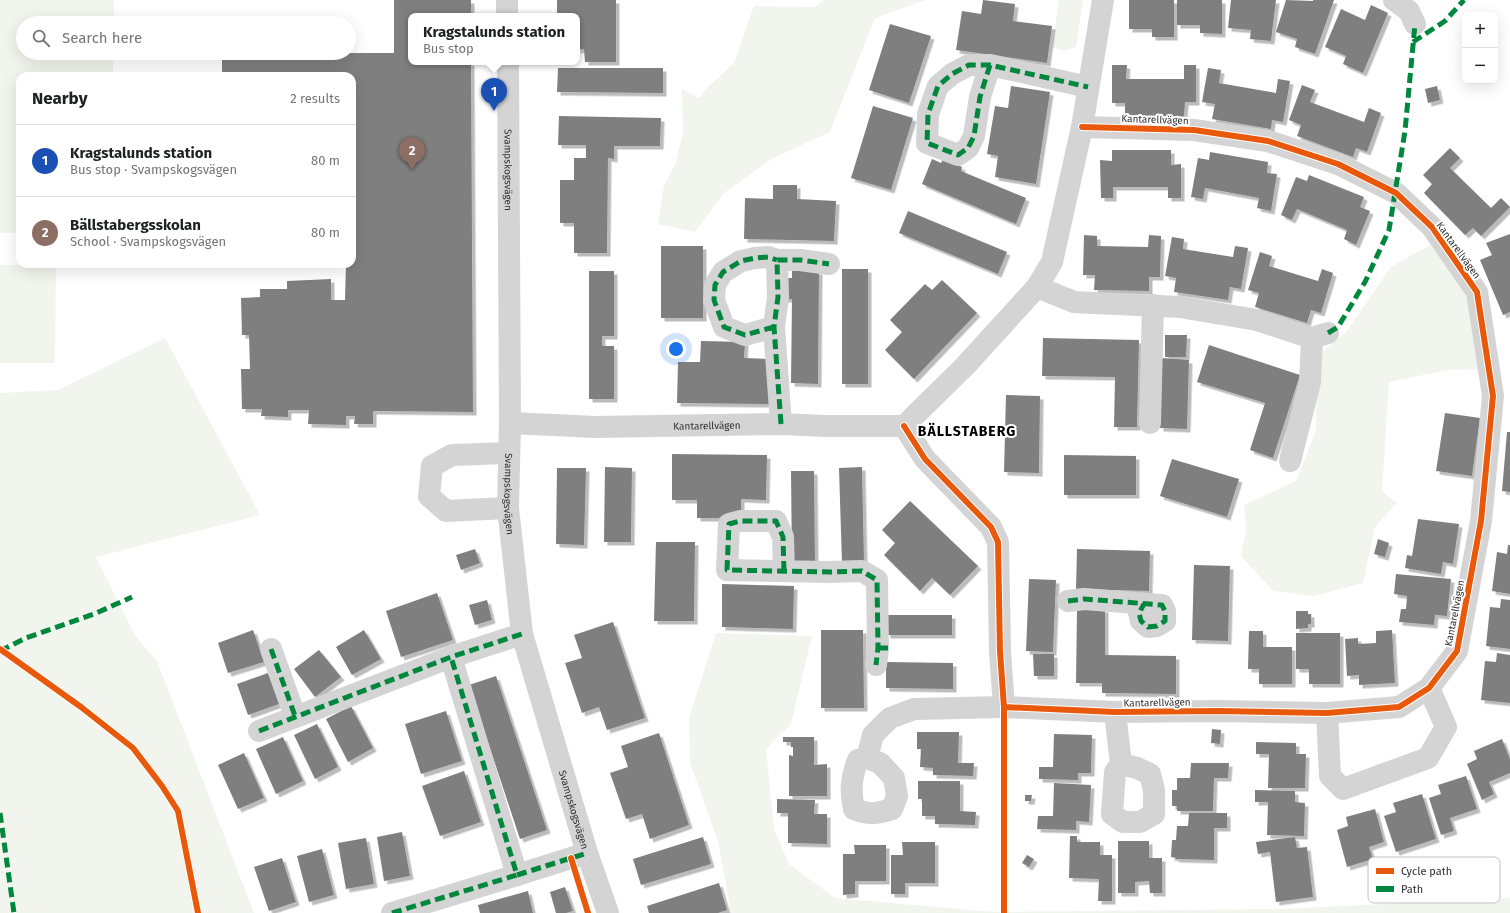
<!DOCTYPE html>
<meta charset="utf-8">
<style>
body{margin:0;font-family:"Fira Sans",sans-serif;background:#f2f2f2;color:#202124}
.controls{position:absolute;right:12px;top:12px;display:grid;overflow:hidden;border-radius:8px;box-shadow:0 4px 16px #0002}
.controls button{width:36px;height:36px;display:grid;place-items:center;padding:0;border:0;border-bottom:1px solid #e0e0e0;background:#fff;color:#202124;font:20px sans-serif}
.you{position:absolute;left:676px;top:349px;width:14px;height:14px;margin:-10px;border:3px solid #fff;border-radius:50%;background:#1a73e8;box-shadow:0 0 0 6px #1a73e833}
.badge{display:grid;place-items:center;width:26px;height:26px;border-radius:50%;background:#787878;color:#fff;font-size:13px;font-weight:700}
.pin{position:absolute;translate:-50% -33px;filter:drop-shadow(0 1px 2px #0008)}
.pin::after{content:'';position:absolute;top:21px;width:14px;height:12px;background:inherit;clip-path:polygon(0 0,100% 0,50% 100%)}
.popup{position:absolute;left:408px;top:13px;width:172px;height:52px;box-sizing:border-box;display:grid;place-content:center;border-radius:8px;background:#fff;filter:drop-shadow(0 1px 3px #0005);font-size:13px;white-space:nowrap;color:#757577}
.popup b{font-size:15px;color:#202124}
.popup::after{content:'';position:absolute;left:50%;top:100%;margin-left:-8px;border:8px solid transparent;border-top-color:#fff}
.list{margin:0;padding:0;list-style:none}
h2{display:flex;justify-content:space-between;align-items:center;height:52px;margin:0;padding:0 16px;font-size:17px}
h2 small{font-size:13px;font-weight:400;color:#757577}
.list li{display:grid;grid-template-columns:26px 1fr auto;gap:12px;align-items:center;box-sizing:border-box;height:72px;padding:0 16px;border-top:1px solid #e0e0e0}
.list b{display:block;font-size:15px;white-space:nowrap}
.list p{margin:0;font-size:13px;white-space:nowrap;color:#757577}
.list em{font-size:13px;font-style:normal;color:#757577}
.icon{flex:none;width:22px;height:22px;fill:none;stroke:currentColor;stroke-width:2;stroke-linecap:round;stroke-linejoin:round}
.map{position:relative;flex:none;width:1510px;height:913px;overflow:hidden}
.search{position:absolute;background:#fff;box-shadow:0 4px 16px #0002;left:16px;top:16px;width:340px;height:44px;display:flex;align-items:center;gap:10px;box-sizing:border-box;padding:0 14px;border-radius:22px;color:#757577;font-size:15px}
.panel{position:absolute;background:#fff;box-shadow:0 4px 16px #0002;left:16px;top:72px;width:340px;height:196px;border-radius:12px}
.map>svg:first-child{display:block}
.green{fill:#f2f5ed}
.building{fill:#7f7f7f;filter:url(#shadow)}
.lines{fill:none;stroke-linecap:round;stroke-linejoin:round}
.minor{stroke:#d4d4d4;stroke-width:22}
.quiet{stroke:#00873e;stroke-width:5;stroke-dasharray:10 5;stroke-linecap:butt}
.cycleway-casing{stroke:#fff;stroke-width:8}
.cycleway{stroke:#e8590c;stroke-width:6}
.labels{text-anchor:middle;stroke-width:4;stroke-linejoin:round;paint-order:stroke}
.street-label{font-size:10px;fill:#2f2f2f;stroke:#fff}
.district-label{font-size:14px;font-weight:bold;letter-spacing:1px;fill:#000;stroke:#fff}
.key{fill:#fff;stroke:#c1c1c1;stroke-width:1}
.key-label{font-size:11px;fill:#2f2f2f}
</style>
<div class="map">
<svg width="1510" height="913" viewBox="0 0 1510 913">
<defs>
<filter id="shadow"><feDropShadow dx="3.5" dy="3.5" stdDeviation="0" flood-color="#0004"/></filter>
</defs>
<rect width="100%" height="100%" fill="#fff"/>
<path class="green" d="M0,0H114V23H23V53H113V76H20V233H0Z
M824,0H926L875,18L830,132L773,158L724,193L695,232L658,224L664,185L675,165L683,132L682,89L699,98L708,87L734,63L754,6L814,7Z
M1059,0H1083L1076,47L1065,51L1052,47Z
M1435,242L1464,292L1477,325L1484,369L1448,370L1389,382L1382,492L1397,503L1375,527L1363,583L1314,596L1273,591L1241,556L1246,530L1244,505L1296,481L1316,430V357L1346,332L1391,267Z
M0,265H56L55,363H0Z
M165,338L260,515L96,557L136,637L157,661L254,913H0V393L58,390Z
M716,633L812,636L791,724L766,749L774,829L789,864L835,898L994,912L1282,909L1510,898V913H731L718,841L690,763L689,718Z"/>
<path class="building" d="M394,0H471V16H411V62H471L473,412L373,411V424H354L355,416H346V425L308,424L309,410H288V417L261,416L262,409H242L241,369H250L249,335H242L241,298L260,297V289H287V281L331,279V300H345L346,264H352V76H222V53H394Z
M557,0H616V62H585L584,49L577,50V16H557Z
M983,0L1015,4L1013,21L1052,26L1047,63L956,50L962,11L981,14Z
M1129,0H1174V37H1152V29H1129Z
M1177,0H1222V34L1200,33V25H1177Z
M1231,0H1276L1271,41L1250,39L1251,30L1228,28Z
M1286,0L1313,1V0H1334L1315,54L1295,47L1297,39L1276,32Z
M1371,5L1388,13L1363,73L1343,64L1346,56L1325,47L1341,9L1365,20Z
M890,24L931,36L909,103L869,90Z
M1112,65H1127L1126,79H1184V65H1196V102H1185L1184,116H1125V103H1112Z
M558,68H663V93L557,92Z
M1208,68L1221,70L1219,83L1276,93L1278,79L1290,81L1283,122L1272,120L1271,129L1212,119L1215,104L1202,102Z
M1302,85L1315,90L1310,102L1364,122L1369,108L1381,113L1367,152L1356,148L1353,157L1297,136L1301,125L1289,120Z
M1011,86L1050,92L1036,184L995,177L998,156L987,154L995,106L1008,108Z
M1437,86L1440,100L1428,103L1425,89Z
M873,106L913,118L891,190L851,178Z
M559,116L661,118L660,146H614V159L608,158L607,253H574V223H560V180H574V158H586V145H558Z
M1450,148L1460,158L1450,168L1491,208L1501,198L1510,207L1481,236L1473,228L1465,235L1424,193L1432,184L1423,175Z
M1112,150H1171V165L1181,164V198H1168V187H1113V198H1101L1100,160L1112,161Z
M1210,152L1268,162L1267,173L1277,174L1271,211L1257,208L1259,198L1205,188L1203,199L1191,197L1198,158L1209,160Z
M932,159L941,163L943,159L962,167L961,171L1026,198L1016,224L922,184Z
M1309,175L1364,197L1360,207L1370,211L1356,245L1344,239L1347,230L1297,209L1292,220L1281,215L1296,177L1307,181Z
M773,185H797V199L836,201L834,241L744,239L745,198L773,199Z
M908,211L1007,252L998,274L899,233Z
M1510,234V312L1503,315L1480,260L1492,255L1486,243Z
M1084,235L1097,236V246L1148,247L1149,235L1161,236L1160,277H1149V291L1094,290L1095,275H1083Z
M1172,237L1184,239L1183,249L1233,257L1235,246L1248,248L1241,289L1230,287L1228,300L1174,292L1176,278L1165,276Z
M661,246H703V318H661Z
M1260,252L1272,256L1269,266L1318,281L1322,269L1333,273L1321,313L1311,310L1307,323L1255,307L1259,293L1248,290Z
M842,269H868V384H842Z
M589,271H614V336H602V346H614V399H589Z
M792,271H819L818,384L791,383L792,299H782V278H792Z
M942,280L977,313L914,379L885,350L902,332L890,320L925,284L932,290Z
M1165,335H1187L1186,357H1165Z
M1043,338L1139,340L1137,427H1114L1115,377L1042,376Z
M701,341L745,342L744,358L770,359L769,404L677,403L678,362H700Z
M1209,345L1300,375L1273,458L1250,450L1265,403L1197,382Z
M1162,358L1189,360L1187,429L1160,428Z
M1006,395L1040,396L1039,473L1004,472Z
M1445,413L1480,418L1472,476L1436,471Z
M1507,432H1510V492L1502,491Z
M672,454L767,455L766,500L741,499V518H697V500H672Z
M1064,455L1136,456V495H1064Z
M1172,459L1239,479L1227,517L1160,496Z
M605,467L632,468L631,542H604Z
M862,467L864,562L842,563L839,468Z
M557,468H586L584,545L556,544Z
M791,471H814L815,565L792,566Z
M910,501L978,566L950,595L932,578L920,591L884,555L895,543L882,530Z
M1418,519L1459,524L1453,564L1443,562L1441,574L1405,568L1407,555L1412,556Z
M1378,539L1389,543L1385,557L1374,554Z
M656,542H695L694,621H654Z
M1508,545H1510V594L1492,591L1497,552L1507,554Z
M475,549L480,563L461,570L456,555Z
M1077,549L1150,551L1149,591L1076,589Z
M1194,565L1230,566L1228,641L1192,640Z
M1396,574L1451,579L1447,616L1435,615L1434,625L1399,622L1401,609H1406L1407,596L1394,594Z
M1029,579L1056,580L1053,652L1026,651Z
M722,584L794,586L793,629L722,627Z
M437,593L453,640L401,657L386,611Z
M1501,599L1510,600V649L1486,646L1490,607L1500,608Z
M487,600L492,620L475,625L469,605Z
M1077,609H1105V655L1176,656V694L1102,693V683H1076Z
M1296,611H1308V614H1311V624H1308V628L1296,629Z
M886,615H952V635H887Z
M613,622L645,718L607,730L599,707L582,713L565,663L582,658L574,635Z
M253,630L264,662L228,673L218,643Z
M364,630L381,659L352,675L336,647Z
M821,630H863L864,708H821Z
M1392,630L1395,683L1359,685V675L1347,676L1345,639L1358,638V644L1376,643V631Z
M1249,631H1263V647H1292V684H1259V669H1248Z
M1296,633H1340V684H1309V669H1296Z
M319,650L341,677L315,697L294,669Z
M1497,653L1510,655V703L1481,700L1485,661L1496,662Z
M1033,654H1054V676H1034Z
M886,662L953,663V689L886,688Z
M268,673L279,704L248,715L237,684Z
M496,676L547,830L520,839L469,685Z
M351,706L373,748L348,762L326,719Z
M446,711L462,761L421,774L405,724Z
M317,724L338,767L315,779L294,735Z
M1212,729L1221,730L1220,744L1211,743Z
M917,732H959L958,763H974L973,776L933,775V768L920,767L921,749H917Z
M659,733L689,825L650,839L642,814L626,819L610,773L628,767L621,746Z
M1054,734L1092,735L1091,773H1078V780L1039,779V767H1053Z
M283,737L303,781L276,794L256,749Z
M783,737H814V765L827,764V796H789V755L793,756V747H791V742H783Z
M1502,739L1510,759V773L1489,782L1494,794L1482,800L1467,764L1477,759L1474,751Z
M1256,742L1296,743V754H1306L1305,788H1268L1269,754H1256Z
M244,753L264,798L238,809L218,765Z
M1191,763H1229L1228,778H1214L1213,811H1177V806H1172V790H1177V778H1190Z
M464,771L481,822L440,836L422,786Z
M1466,776L1477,809L1450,818L1454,831L1441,835L1429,798L1441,794L1438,785Z
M918,781H960V811L976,812L975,825L935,824V816H922V799H918Z
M1054,783L1091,785L1089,822L1076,821V830L1037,829L1038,816H1053Z
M1255,790L1295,791V802L1305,803L1304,836L1267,835L1268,802H1255Z
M1422,794L1436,839L1396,852L1384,816L1396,812L1393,803Z
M1025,795H1032L1031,801H1025Z
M777,799L815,800L814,814H827V844L788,843V813H777Z
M1375,809L1384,842L1369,847L1373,859L1347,867L1337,830L1348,826L1346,817Z
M1189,813H1227V828H1214V860L1176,859V858L1171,857L1172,840H1176L1177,826H1188Z
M402,832L410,876L384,881L377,837Z
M1070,836H1077V842H1100V855H1112V901H1098L1099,879L1069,878Z
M703,837L711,864L641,885L633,859Z
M1295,837L1297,848L1307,847L1313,897L1276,902L1270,852L1258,854L1256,842Z
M366,838L374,884L346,889L338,843Z
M1118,841H1149V858H1162V893H1150L1149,881L1135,882V893H1118Z
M902,842H935V883H905V894H891V855H903Z
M854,845H886V881H855V894L843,895V854H855Z
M322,849L334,895L309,902L297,856Z
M1027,855L1034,859L1029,867L1022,863Z
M282,858L296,902L269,911L254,867Z
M719,883L727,910L718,913H649L647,906Z
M565,887L573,911L566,913H556L550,892Z
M528,891L533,913H480L478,905Z"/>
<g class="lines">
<g class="minor">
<path d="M507,0V16"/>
<path d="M1394,0L1409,11L1415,24"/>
<path id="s1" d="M508,62L510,423L508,508L522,634L587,853L608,913"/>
<path d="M990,65L980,97L974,136L968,148L958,155L927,143L928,114L938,86L952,74L969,65H990L1088,87"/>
<path d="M1037,287L1074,302L1180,307L1257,320L1312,338L1328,333"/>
<path d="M774,327L745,335L724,327L714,300L715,285L723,272L741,261L755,258L768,257L777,260"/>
<path id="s2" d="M510,423L595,427L781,424L825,426H904L965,366L1037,287L1052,262L1082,127L1103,0"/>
<path d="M1150,423L1153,305"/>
<path d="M781,424L774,327L778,297L777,260H800L829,264"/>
<path d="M904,426L925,459L991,527L998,542L1000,651L1004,707L1115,712L1219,711L1327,713L1399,707L1429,688L1457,651L1481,521L1493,396L1477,292L1432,227L1396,193L1338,164L1268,141L1194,130L1082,127"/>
<path d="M1290,461L1310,382L1312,338"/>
<path d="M508,508L446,511L429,496L432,466L452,455L508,453"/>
<path d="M784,571L783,537L776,521H740L729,524L727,570L829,572L862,571L877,580L878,648L876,665"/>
<path d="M1068,601L1084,599L1162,605L1165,611V621L1157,626L1148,627L1141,621L1139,613L1144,604"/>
<path d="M271,649L295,716"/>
<path d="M1115,712L1121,764L1115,772L1112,814L1123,822H1140L1154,814V790L1150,774L1137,768L1121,764"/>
<path d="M1327,713L1330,776L1343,789L1428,758L1446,727L1429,688"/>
<path d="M259,731L451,657L522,634"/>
<path d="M867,758L880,763L894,778L897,796L892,809C877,814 869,815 854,809C850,791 851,777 858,760L867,758L873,735L890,718L914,709L1004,707"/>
<path d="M517,875L587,853"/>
<path d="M392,913L517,875L451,657"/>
</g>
<path class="quiet" d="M1413,42L1445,21L1464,0
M990,65L980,97L974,136L968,148L958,155L927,143L928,114L938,86L952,74L969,65H990L1088,87
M774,327L745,335L724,327L714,300L715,285L723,272L741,261L755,258L768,257L777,260
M1328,333L1338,327L1365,282L1389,230L1405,131L1415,24
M781,424L774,327L778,297L777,260H800L829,264
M784,571L783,537L776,521H740L729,524L727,570L829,572L862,571L877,580L878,648L876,665
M1068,601L1084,599L1162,605L1165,611V621L1157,626L1148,627L1141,621L1139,613L1144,604
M878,648H890
M271,649L295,716
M0,651L26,638L94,614L132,597
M259,731L451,657L522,634
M0,813L14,913
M517,875L587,853
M392,913L517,875L451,657"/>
<defs>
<path id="cycleway" d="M904,426L925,459L991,527L998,542L1000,651L1004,707L1115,712L1219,711L1327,713L1399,707L1429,688L1457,651L1481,521L1493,396L1477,292L1432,227L1396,193L1338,164L1268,141L1194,130L1082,127
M0,649L81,707L133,748L162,786L178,811L198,913
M571,858L588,913
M1004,913V707"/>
</defs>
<use href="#cycleway" class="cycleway-casing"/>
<use href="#cycleway" class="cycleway"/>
</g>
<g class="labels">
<g class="street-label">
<text transform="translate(1155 119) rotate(2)" y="4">Kantarellvägen</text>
<text dy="4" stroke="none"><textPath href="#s1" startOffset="108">Svampskogsvägen</textPath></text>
<text transform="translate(1459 250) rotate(54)" y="4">Kantarellvägen</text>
<text dy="4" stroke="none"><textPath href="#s2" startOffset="197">Kantarellvägen</textPath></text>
<text dy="4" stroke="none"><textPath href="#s1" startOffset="432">Svampskogsvägen</textPath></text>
<text transform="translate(1454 613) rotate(-79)" y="4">Kantarellvägen</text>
<text transform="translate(1157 702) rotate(-1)" y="4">Kantarellvägen</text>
<text dy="4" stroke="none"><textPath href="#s1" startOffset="756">Svampskogsvägen</textPath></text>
</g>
<g class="district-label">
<text x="967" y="436">BÄLLSTABERG</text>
</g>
</g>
<rect x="1368" y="857" width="132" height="46" rx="6" class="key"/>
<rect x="1376" y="868" width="18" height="6" fill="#e8590c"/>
<rect x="1376" y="886" width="18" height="6" fill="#00873e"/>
<g class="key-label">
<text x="1401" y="875">Cycle path</text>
<text x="1401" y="893">Path</text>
</g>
</svg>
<div class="controls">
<button>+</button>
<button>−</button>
</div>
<div class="you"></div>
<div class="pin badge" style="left:494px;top:111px;background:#1a4fb4">1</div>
<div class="popup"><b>Kragstalunds station</b>Bus stop</div>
<div class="pin badge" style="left:412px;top:170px;background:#8d6e63">2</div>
<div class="search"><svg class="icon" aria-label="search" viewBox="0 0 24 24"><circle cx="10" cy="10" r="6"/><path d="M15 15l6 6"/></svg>Search here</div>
<section class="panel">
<h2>Nearby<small>2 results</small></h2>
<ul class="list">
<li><span class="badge" style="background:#1a4fb4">1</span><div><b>Kragstalunds station</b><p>Bus stop · Svampskogsvägen</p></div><em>80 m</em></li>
<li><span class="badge" style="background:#8d6e63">2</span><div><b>Bällstabergsskolan</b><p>School · Svampskogsvägen</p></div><em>80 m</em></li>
</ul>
</section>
</div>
